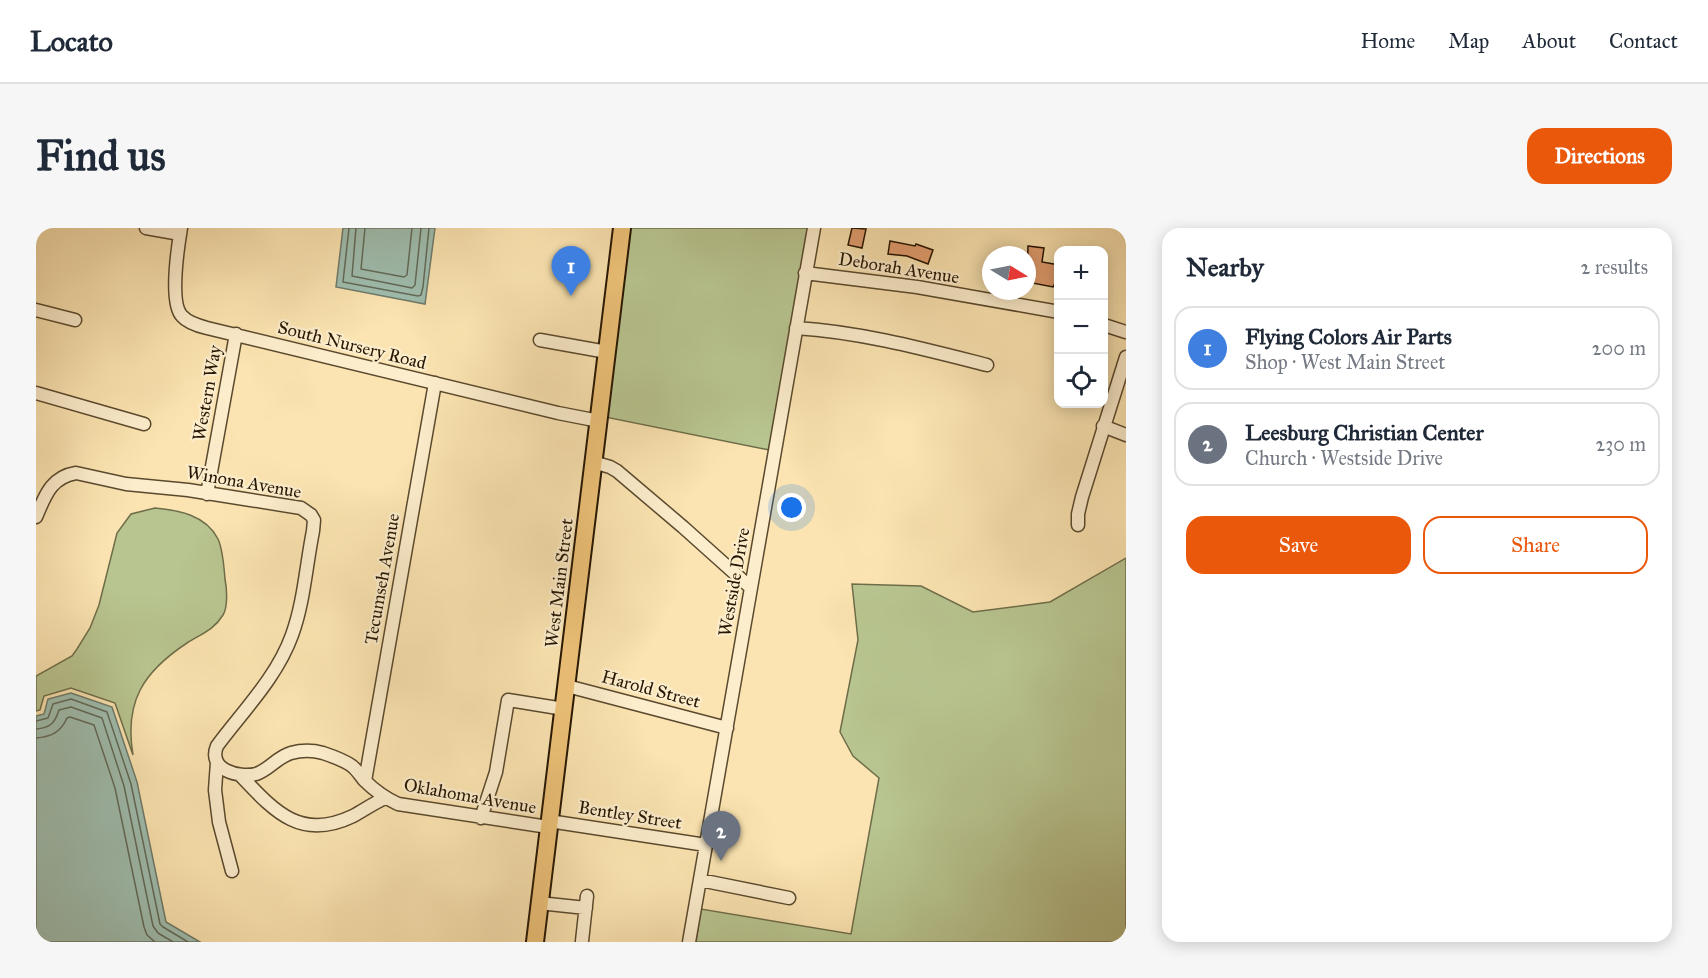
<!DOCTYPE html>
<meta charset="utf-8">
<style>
body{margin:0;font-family:"IM FELL Great Primer",serif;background:#f6f6f7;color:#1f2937}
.controls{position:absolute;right:18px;top:18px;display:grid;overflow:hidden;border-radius:12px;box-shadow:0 3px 15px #0003}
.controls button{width:54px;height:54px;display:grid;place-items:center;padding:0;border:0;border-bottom:2px solid #e0e1e3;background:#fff;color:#1f2937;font:30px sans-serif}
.compass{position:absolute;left:946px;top:18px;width:54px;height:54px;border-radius:50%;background:#fff;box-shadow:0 3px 15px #0003;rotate:100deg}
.you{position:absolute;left:756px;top:280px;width:21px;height:21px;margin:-15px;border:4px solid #fff;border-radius:50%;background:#1a73e8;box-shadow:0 0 0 9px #1a73e833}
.badge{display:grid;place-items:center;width:39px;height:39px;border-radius:50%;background:#ea580c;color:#fff;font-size:20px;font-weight:700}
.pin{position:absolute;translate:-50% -50px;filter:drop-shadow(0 2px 3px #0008)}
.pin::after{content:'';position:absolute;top:32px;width:21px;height:18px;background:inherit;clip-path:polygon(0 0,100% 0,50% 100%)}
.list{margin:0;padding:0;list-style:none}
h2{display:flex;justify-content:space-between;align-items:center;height:78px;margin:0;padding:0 24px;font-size:26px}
h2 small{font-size:20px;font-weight:400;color:#747a83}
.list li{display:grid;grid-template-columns:39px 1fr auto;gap:18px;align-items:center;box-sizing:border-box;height:84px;margin:0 12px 12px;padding:0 12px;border:2px solid #e0e1e3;border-radius:18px}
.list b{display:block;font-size:22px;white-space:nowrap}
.list p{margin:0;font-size:20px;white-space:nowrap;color:#747a83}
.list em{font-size:20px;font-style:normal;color:#747a83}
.actions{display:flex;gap:12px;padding:18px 24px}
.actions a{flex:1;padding:14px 0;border:2px solid #ea580c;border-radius:18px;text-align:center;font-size:21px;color:#ea580c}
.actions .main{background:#ea580c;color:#fff}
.icon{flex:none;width:33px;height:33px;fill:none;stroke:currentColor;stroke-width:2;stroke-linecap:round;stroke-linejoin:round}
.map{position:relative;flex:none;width:1090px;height:714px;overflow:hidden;border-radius:18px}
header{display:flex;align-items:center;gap:36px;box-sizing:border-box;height:84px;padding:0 30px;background:#fff;border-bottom:2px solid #e0e1e3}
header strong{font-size:28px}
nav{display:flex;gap:33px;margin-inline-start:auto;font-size:21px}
.intro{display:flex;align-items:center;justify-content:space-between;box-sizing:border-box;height:144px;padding:0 36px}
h1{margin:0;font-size:42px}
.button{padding:15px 27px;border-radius:18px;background:#ea580c;color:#fff;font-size:21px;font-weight:700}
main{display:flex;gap:36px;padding:0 36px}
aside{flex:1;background:#fff;border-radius:18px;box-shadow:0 3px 15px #0003}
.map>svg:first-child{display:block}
.green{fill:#b8c590;stroke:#6e6d49;stroke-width:1.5}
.water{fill:#9fbeb0;stroke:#6e7a6a;stroke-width:1.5}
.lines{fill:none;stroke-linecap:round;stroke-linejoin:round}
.shore{stroke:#626a59;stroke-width:1.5}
.building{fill:#e39f71;stroke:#251502;stroke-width:1.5}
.minor-casing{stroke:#5a492e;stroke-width:15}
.major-casing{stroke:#251502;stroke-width:20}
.minor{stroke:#fcedcc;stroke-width:12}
.major{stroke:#eec278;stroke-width:16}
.labels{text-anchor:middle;stroke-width:4.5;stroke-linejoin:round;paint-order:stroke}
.street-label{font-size:18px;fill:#251502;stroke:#fcedcc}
</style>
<header>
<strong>Locato</strong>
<nav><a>Home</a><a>Map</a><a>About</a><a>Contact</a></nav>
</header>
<div class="intro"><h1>Find us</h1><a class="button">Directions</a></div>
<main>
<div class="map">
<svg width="1090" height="714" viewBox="0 0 1090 714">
<rect width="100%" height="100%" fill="#fbe4b1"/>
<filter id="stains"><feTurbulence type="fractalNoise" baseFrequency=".00333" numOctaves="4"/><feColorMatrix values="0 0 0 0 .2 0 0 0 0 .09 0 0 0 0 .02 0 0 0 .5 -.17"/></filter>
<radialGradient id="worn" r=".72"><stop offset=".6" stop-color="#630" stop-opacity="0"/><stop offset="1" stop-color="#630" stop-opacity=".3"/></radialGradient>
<path class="green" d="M592,0H779L743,224L569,189Z
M119,280C142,282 170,287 182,311C187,322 188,339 189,351C191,361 192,379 187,387C178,402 165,406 151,415C107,444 88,474 97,527L79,475L35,460L8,468L4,482L0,483V448L36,428L41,421L54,400L63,377L81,305L95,286Z
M1090,330V714H660L665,681L815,706L843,550L817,528L804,504L822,412L816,356L885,358L937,384L1014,374Z"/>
<path class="water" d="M307,0H399L389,76L300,59Z
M35,465L76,479L101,554L130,694L164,714H0V488L8,486L12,471Z"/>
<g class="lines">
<path class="shore" d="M313,0L307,54L382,68L385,67L387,59L393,0
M320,0L316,48L376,60L379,57L385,0
M329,0L325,41L368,49L371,47L376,0
M0,493L12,490L17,476L35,471L71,484L95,556L124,696L127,699L152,714
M0,501C14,500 19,495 23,482L35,479L66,490L88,558L117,698L122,705L137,714
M0,510C15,509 25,504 31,490L34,489L58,497L79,560L108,699L111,707L119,714"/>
</g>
<path class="building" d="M816,0L830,1L826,20L812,17Z
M854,13L879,18L880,16L897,22L892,36L871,28L852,26Z
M992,18L1008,20L1006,34L1023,37V57H1018L1017,59L991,54Z"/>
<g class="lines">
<defs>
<path id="minor" d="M110,0L144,6
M145,0C142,18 133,75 146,88C152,95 163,98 171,100L522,185L563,193
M769,45L881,59L1023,84
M0,82L39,92
M1068,97L1090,104
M760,100C825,104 888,121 951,137
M504,112L571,124
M0,165L108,196
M1067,198L1090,207
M557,234L574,239L581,243L647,299L714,359
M171,266L200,106
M0,289C9,268 15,249 40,245L90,256L152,262L265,280L275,287L278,292L277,303C270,338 268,374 256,407C241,449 207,483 181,518C171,542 203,550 220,546C233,542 241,529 255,525C266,522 276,522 287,525C296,528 308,532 316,538C321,542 324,547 328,552C338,562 349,570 362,576L512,599
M1042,297V286L1046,269L1090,129
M531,458L691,500
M181,534L179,562L183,594L196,643
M205,548C239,584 265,613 317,588C328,582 338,575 349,570
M329,553L399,155
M445,590L460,544L472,472L528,481
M513,593L670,617
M664,652L753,670
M503,675L550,680
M546,713L551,668
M653,714L778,0"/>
<path id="major" d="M499,714L586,0"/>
</defs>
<use href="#minor" class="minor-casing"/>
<use href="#major" class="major-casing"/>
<use href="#minor" class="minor"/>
<use href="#major" class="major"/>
</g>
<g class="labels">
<g class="street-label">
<text transform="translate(863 40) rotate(9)" y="6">Deborah Avenue</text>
<text transform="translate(316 117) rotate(14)" y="6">South Nursery Road</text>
<text transform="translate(171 165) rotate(-80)" y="6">Western Way</text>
<text transform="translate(208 254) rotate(10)" y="6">Winona Avenue</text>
<text transform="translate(346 351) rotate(-80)" y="6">Tecumseh Avenue</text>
<text transform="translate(698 354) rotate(-80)" y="6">Westside Drive</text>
<text transform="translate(523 355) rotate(-83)" y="6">West Main Street</text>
<text transform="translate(615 461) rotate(15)" y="6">Harold Street</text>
<text transform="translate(434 568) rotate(10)" y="6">Oklahoma Avenue</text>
<text transform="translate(594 587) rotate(9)" y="6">Bentley Street</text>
</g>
</g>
<rect width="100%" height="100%" filter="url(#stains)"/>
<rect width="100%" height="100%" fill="url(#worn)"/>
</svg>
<div class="controls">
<button>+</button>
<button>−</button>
<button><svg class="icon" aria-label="locate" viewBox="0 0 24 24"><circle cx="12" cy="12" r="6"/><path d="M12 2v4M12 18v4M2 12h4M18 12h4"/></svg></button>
</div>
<svg class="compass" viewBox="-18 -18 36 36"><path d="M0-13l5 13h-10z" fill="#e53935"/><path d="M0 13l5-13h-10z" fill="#747a83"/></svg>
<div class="you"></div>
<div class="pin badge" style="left:535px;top:68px;background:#3f7fe0">1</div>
<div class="pin badge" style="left:685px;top:633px;background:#6b7280">2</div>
</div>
<aside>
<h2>Nearby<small>2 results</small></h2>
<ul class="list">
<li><span class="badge" style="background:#3f7fe0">1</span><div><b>Flying Colors Air Parts</b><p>Shop · West Main Street</p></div><em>200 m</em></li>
<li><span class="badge" style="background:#6b7280">2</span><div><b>Leesburg Christian Center</b><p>Church · Westside Drive</p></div><em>230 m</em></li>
</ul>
<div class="actions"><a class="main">Save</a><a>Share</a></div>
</aside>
</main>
